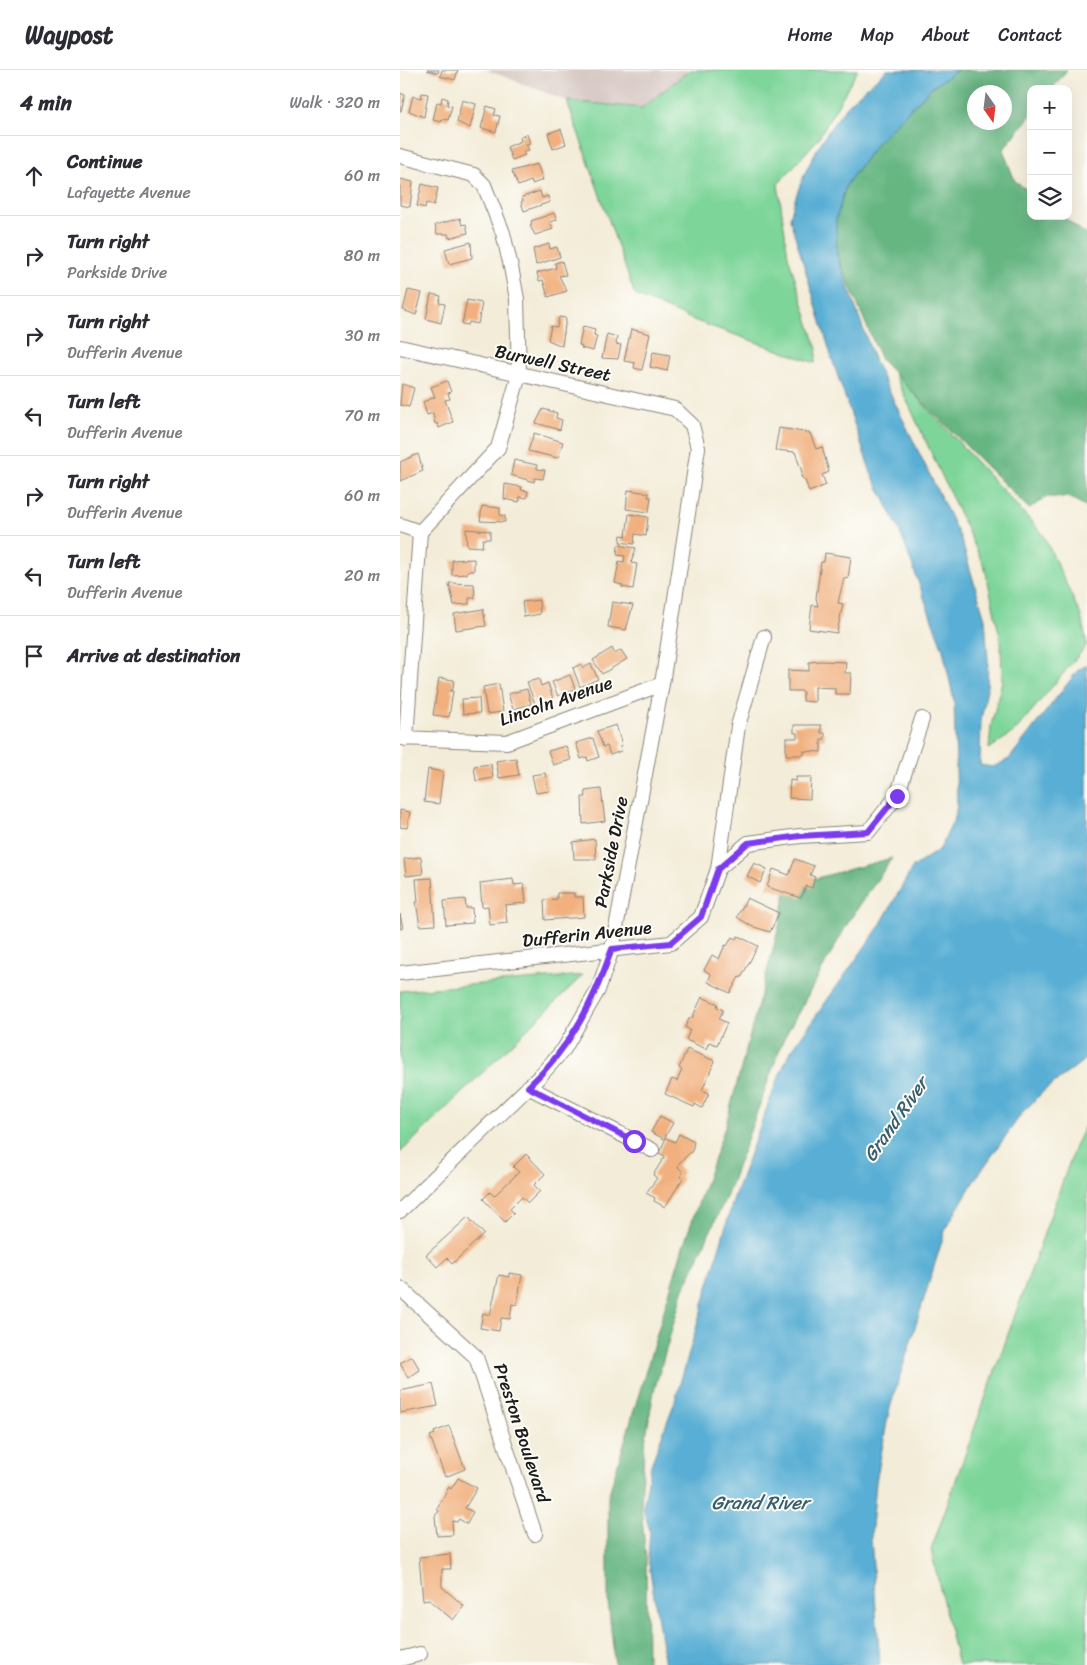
<!DOCTYPE html>
<meta charset="utf-8">
<style>
body{margin:0;font-family:Sriracha,sans-serif;background:#f2f2f3;color:#2b2b33}
.controls{position:absolute;right:15px;top:15px;display:grid;overflow:hidden;border-radius:10px;box-shadow:0 5px 20px #0002}
.controls button{width:45px;height:45px;display:grid;place-items:center;padding:0;border:0;border-bottom:1px solid #e1e1e2;background:#fff;color:#2b2b33;font:25px sans-serif}
.compass{position:absolute;left:567px;top:15px;width:45px;height:45px;border-radius:50%;background:#fff;box-shadow:0 5px 20px #0002;rotate:166deg}
.stop{position:absolute;width:15px;height:15px;margin:-11px;border:4px solid #7c3aed;border-radius:50%;background:#fff}
.stop.end{background:#7c3aed;border-color:#fff;box-shadow:0 1px 5px #0008}
.list{margin:0;padding:0;list-style:none}
h2{display:flex;justify-content:space-between;align-items:center;height:65px;margin:0;padding:0 20px;font-size:21px}
h2 small{font-size:16px;font-weight:400;color:#7c7c81}
.list li{display:grid;grid-template-columns:32px 1fr auto;gap:15px;align-items:center;box-sizing:border-box;height:80px;padding:0 20px;border-top:1px solid #e1e1e2}
.list b{display:block;font-size:19px;white-space:nowrap}
.list p{margin:0;font-size:16px;white-space:nowrap;color:#7c7c81}
.list em{font-size:16px;font-style:normal;color:#7c7c81}
.icon{flex:none;width:28px;height:28px;fill:none;stroke:currentColor;stroke-width:2;stroke-linecap:round;stroke-linejoin:round}
.map{position:relative;flex:none;width:687px;height:1595px;overflow:hidden}
header{display:flex;align-items:center;gap:30px;box-sizing:border-box;height:70px;padding:0 25px;background:#fff;border-bottom:1px solid #e1e1e2}
header strong{font-size:24px}
nav{display:flex;gap:28px;margin-inline-start:auto;font-size:18px}
main{display:flex}
aside{flex:1;background:#fff}
.map>svg:first-child{display:block}
.industrial{fill:#d0c0bc}
.green{fill:#7ed59a;stroke:#4d785b}
.forest{fill:#66b682;stroke:#41694f;fill-rule:evenodd}
.water{fill:#58aed4;stroke:#3a6578}
.building{fill:#f1b07e}
.lines{fill:none;stroke-linecap:round;stroke-linejoin:round}
.minor-casing{stroke:#88847a;stroke-width:16}
.minor{stroke:#fff;stroke-width:14}
.route{stroke:#7c3aed;stroke-width:6}
.labels{text-anchor:middle;stroke-width:4;stroke-linejoin:round;paint-order:stroke}
.street-label{font-size:18px;fill:#1c1c1c;stroke:#fdfcf7}
.water-label{font-size:19px;font-style:italic;fill:#375e6f;stroke:#fdfcf7}
</style>
<header>
<strong>Waypost</strong>
<nav><a>Home</a><a>Map</a><a>About</a><a>Contact</a></nav>
</header>
<main>
<aside>
<h2>4 min<small>Walk · 320 m</small></h2>
<ul class="list">
<li><svg class="icon" aria-label="ahead" viewBox="0 0 24 24"><path d="M12 20V5M6 11l6-6 6 6"/></svg><div><b>Continue</b><p>Lafayette Avenue</p></div><em>60 m</em></li>
<li><svg class="icon" aria-label="right" viewBox="0 0 24 24"><path d="M7 20v-9h11M14 6l5 5-5 5"/></svg><div><b>Turn right</b><p>Parkside Drive</p></div><em>80 m</em></li>
<li><svg class="icon" aria-label="right" viewBox="0 0 24 24"><path d="M7 20v-9h11M14 6l5 5-5 5"/></svg><div><b>Turn right</b><p>Dufferin Avenue</p></div><em>30 m</em></li>
<li><svg class="icon" aria-label="left" viewBox="0 0 24 24"><path d="M17 20v-9H6M10 6l-5 5 5 5"/></svg><div><b>Turn left</b><p>Dufferin Avenue</p></div><em>70 m</em></li>
<li><svg class="icon" aria-label="right" viewBox="0 0 24 24"><path d="M7 20v-9h11M14 6l5 5-5 5"/></svg><div><b>Turn right</b><p>Dufferin Avenue</p></div><em>60 m</em></li>
<li><svg class="icon" aria-label="left" viewBox="0 0 24 24"><path d="M17 20v-9H6M10 6l-5 5 5 5"/></svg><div><b>Turn left</b><p>Dufferin Avenue</p></div><em>20 m</em></li>
<li><svg class="icon" aria-label="arrive" viewBox="0 0 24 24"><path d="M6 21V4h12l-3 4 3 4H6"/></svg><div><b>Arrive at destination</b></div></li>
</ul>
</aside>
<div class="map">
<svg width="687" height="1595" viewBox="0 0 687 1595">
<rect width="100%" height="100%" fill="#fdfcf7"/>
<filter id="ink" filterUnits="userSpaceOnUse"><feTurbulence type="fractalNoise" baseFrequency=".02" numOctaves="2"/><feDisplacementMap in="SourceGraphic" scale="10" xChannelSelector="R" yChannelSelector="G"/><feConvolveMatrix kernelMatrix="1 2 1 2 8 2 1 2 1" color-interpolation-filters="sRGB"/></filter>
<filter id="wash" filterUnits="userSpaceOnUse"><feTurbulence type="fractalNoise" baseFrequency=".0096" numOctaves="4" result="noise"/><feDisplacementMap in="SourceGraphic" scale="20" xChannelSelector="R" yChannelSelector="G"/><feGaussianBlur stdDeviation="1.12" result="paint"/><feColorMatrix in="noise" values="0 0 0 0 0 0 0 0 0 0 0 0 0 0 0 0 0 1.4 0 .05"/><feComposite in="paint" operator="in"/></filter>
<g filter="url(#wash)">
<rect width="100%" height="100%" fill="#f3ecd8"/>
<path class="industrial" d="M87,0H290L242,38L167,31Z"/>
<path class="green" d="M290,0H458L418,69L378,114L388,186L417,279L415,293L296,251L235,225L167,31L242,38Z
M493,301L643,464L681,546L687,575L615,661L589,679L591,656L602,611L601,572L585,498Z
M183,905L0,1083V921Z
M687,1051V1595H558L531,1480L676,1074Z"/>
<path class="forest" d="M558,0H667L652,19H631V45L603,80L615,111L631,123V146H662L687,165V437L669,427H646L629,439L481,290L437,185L436,150L446,115L478,72L532,17ZM574,22H604V52H574Z
M492,788L449,851L383,970L327,1125L283,1221L254,1321L244,1377L241,1436L246,1490L247,1595H215L208,1532V1427L283,1177L326,1054L380,853L387,816Z"/>
<path class="water" d="M487,0H558L532,17L478,72L446,115L436,150L437,185L475,292L561,469L585,549L588,590L587,619L581,650L580,695L593,697L609,689L678,600L687,595V988L645,1020L622,1043L574,1111L546,1158L489,1341L476,1412L471,1468L480,1595H265L248,1488L250,1461L243,1438L251,1395L275,1331L335,1124L378,1008L391,981L479,857L513,797L540,779L555,747L557,734L554,631L543,580L499,459L471,403L433,292L390,149C398,110 419,71 444,40C456,25 473,13 487,0Z"/>
<g id="blocks">
<path class="building" d="M27,0H39L38,3Z
M42,0H58L55,10L40,6Z
M0,23L5,25L1,41H0Z
M22,23L28,24L24,47L9,41L13,26L21,28Z
M42,27L48,29L47,35L52,36L48,50L42,49L41,52L33,50L37,32L41,33Z
M62,30L76,34L70,58L57,52Z
M87,36L96,39L94,45L100,46L96,62L81,58Z
M161,59L166,74L153,79L148,63Z
M127,64L130,73L126,74L129,80L123,82L125,85L112,90L107,77L121,71L120,67Z
M137,94L143,110L132,114L131,111L118,116L112,101Z
M0,109L13,112L10,137L0,135Z
M22,114L38,118L34,135L26,133L25,138L17,136Z
M140,121L142,128L148,126L150,132L124,141L121,132L123,131L122,127Z
M154,143L157,150L150,152L153,159L135,165L130,156L132,155L131,151Z
M60,148L62,155L66,154L68,163L49,168L48,164H37L35,155Z
M71,172L72,188L49,194L45,179Z
M149,174L150,179L157,177L160,187L136,195L133,179Z
M162,191L166,205L159,206L167,221L148,227L143,210L139,211L137,203L156,198L155,193Z
M8,220L22,223L16,245L3,240Z
M31,224L41,226L39,233L45,234L41,253L26,249Z
M67,230L82,233L78,254L69,252L68,255L62,254Z
M159,247L166,248L162,276L148,270L151,256L157,257Z
M183,256L195,259L194,265L197,266L193,281L181,278L182,276L179,275Z
M231,259L250,264L242,300L234,298L235,293L224,291Z
M207,264L217,267L216,274L221,275L218,289L202,288Z
M253,282L270,285L267,301L250,297Z
M47,311L51,322L48,323L50,329L45,330L53,352L39,358L37,353L35,354L33,343L27,345L23,332L35,327L31,317Z
M2,314L14,318L9,337L0,335Z
M143,339L157,343L156,348L162,350L160,360L136,353Z
M379,358L410,363L416,379L422,377L429,402L422,405L426,415L409,422L405,410L401,407L402,402L395,382L375,380Z
M134,363L163,372L158,388L128,381Z
M18,384L23,401L0,411V392Z
M114,390L137,395V399L145,400L143,409L135,408L134,412L111,405Z
M105,414L122,417L121,420L128,421L127,428L120,427L119,432L104,429Z
M228,420L249,423L248,427H251L249,442L226,439Z
M82,436L100,438V445L105,446V452L80,451Z
M229,444L248,447L246,466L235,464L234,474L220,472L221,465L226,466Z
M66,459L90,461V469H83L82,477L67,476Z
M218,475L236,478L231,493L237,494L233,519L222,517V515L215,513L219,491L224,492L225,486L217,485Z
M425,483L451,487L448,509L444,508L440,524L438,533L443,534L437,563L409,559L412,535L418,536L416,528L421,492H424Z
M74,489V501H67V504L52,505V490Z
M49,513L74,514L75,528H69V534L54,535Z
M139,530L140,544L124,547L122,532Z
M212,532L233,535L226,560L208,557Z
M83,539L86,556L56,560L54,544Z
M212,578L215,584L221,580L227,589L202,604L193,590Z
M420,591L446,592L445,603H451L450,624H435V618L415,617V632L403,631V621H388V600L409,601V592Z
M181,594L183,598L191,594L198,609L180,617L173,598Z
M170,605L175,619L158,626L152,612Z
M39,608L54,610L53,619L50,621H53L49,647L33,645Z
M139,609L141,616L148,613L153,629L135,634L127,612Z
M99,614L103,642L87,644L83,617Z
M127,619L131,634L113,639L108,624Z
M79,628L80,643L63,644L62,629Z
M216,655L222,675L220,676L221,681L210,685L207,676L203,677L197,661Z
M394,655H421V663H425V669H421V682L404,681V685H386V668H397V663H394Z
M193,668L199,687L188,691L187,687L181,689L176,673Z
M166,676L171,690L153,695L148,681Z
M116,688L119,705L99,708L96,691Z
M91,694L93,708L76,711L74,696Z
M28,699L43,702L39,734L24,732Z
M145,703L149,721L136,723L132,705Z
M396,707H411L410,729L389,728L390,710L396,711Z
M201,719L205,751L183,754L182,727H186L185,721Z
M0,740L10,742L7,758L0,757Z
M195,769L196,789H174L173,772Z
M21,787L23,804L6,806L4,789Z
M395,789L414,796L410,805L415,807L412,818L406,816L401,828L367,817L373,799L389,805Z
M354,793L367,799L360,813L347,806Z
M32,808L35,855L20,856L16,832H18L16,809Z
M113,809L114,815L124,814L126,833L105,835L107,853L90,855L88,836L82,837L80,813Z
M157,823H174V827H183L184,847L145,850L144,830L157,829Z
M347,828L379,843L370,862L351,856L337,847Z
M65,829L66,838H72L73,853L46,855L44,831Z
M0,844L3,858L0,859Z
M338,866L358,876L341,908L339,907L330,923L308,912L311,904L304,900L312,885L319,889L325,875L327,876L332,867L336,869Z
M302,927L318,934L317,937L323,940L319,949L327,953L317,975L309,972L306,979L286,970L290,960L285,957L290,947L292,948Z
M287,979L315,991L302,1020L309,1023L302,1038L295,1034L294,1037L265,1024L272,1009L277,1011L282,1000L279,998Z
M260,1046L273,1053L264,1069L251,1062Z
M279,1064L294,1072L292,1081L279,1093L278,1097L283,1102L280,1107L283,1108L265,1137L254,1131L255,1128L246,1123L257,1108L253,1105L265,1086L259,1083L266,1068L275,1072Z
M126,1084L145,1104L134,1115L140,1121L128,1133L122,1127L110,1139L114,1143L105,1152L83,1129L90,1122L94,1126L119,1102L113,1097Z
M68,1147L84,1164L52,1194L47,1188L37,1197L26,1185Z
M109,1203L122,1205L117,1235L112,1234L110,1249L101,1248L99,1261L80,1258L83,1243L90,1245L99,1205L109,1207Z
M12,1286L20,1300L8,1308L0,1293Z
M33,1314L38,1336L0,1343V1321Z
M49,1356L65,1399L45,1407L30,1366L35,1364L34,1362Z
M58,1408L77,1418L65,1438L73,1442L67,1454L59,1449L57,1452L52,1451L53,1465L37,1466L35,1446L39,1441L37,1439L49,1417L51,1419Z
M50,1484L51,1499H42V1517L64,1536L53,1550L29,1530L23,1531L19,1487Z"/>
</g>
</g>
<g filter="url(#ink)">
<use href="#blocks" fill-opacity="0" stroke="#88847a" stroke-width="1"/>
<g class="lines">
<defs>
<path id="minor" d="M0,86L74,105L84,115L103,163L111,197L117,229L119,305L98,378L20,462L6,669
M0,277L275,339L292,355L298,378L262,614L212,879L198,920L164,979L139,1007L0,1141
M0,455L20,462
M0,668L107,672L262,614
M318,799L338,656L364,567
M0,903L271,873L301,847L318,799L348,773L400,766L468,762L497,726L522,649
M128,1017L252,1080
M0,1218L76,1287L135,1464
M0,1589L20,1584"/>
</defs>
<use href="#minor" class="minor-casing"/>
<use href="#minor" class="minor"/>
</g>
</g>
<g class="lines" filter="url(#ink)">
<path class="route" d="M234,1071L128,1017C171,977 193,933 212,879L271,873L301,847L318,799L348,773L400,766L468,762L497,726"/>
</g>
<g class="labels">
<g class="street-label">
<text transform="translate(153 293) rotate(12)" y="6">Burwell Street</text>
<text transform="translate(156 631) rotate(-19)" y="6">Lincoln Avenue</text>
<text transform="translate(211 782) rotate(-79)" y="6">Parkside Drive</text>
<text transform="translate(187 864) rotate(-6)" y="6">Dufferin Avenue</text>
<text transform="translate(122 1363) rotate(72)" y="6">Preston Boulevard</text>
</g>
<g class="water-label">
<text transform="translate(495 1049) rotate(-55)" y="7">Grand River</text>
<text x="360" y="1439">Grand River</text>
</g>
</g>
</svg>
<div class="controls">
<button>+</button>
<button>−</button>
<button><svg class="icon" aria-label="layers" viewBox="0 0 24 24"><path d="M12 4l9 5-9 5-9-5zM3 14l9 5 9-5"/></svg></button>
</div>
<svg class="compass" viewBox="-18 -18 36 36"><path d="M0-13l5 13h-10z" fill="#e53935"/><path d="M0 13l5-13h-10z" fill="#7c7c81"/></svg>
<div class="stop" style="left:234px;top:1071px"></div>
<div class="stop end" style="left:497px;top:726px"></div>
</div>
</main>
